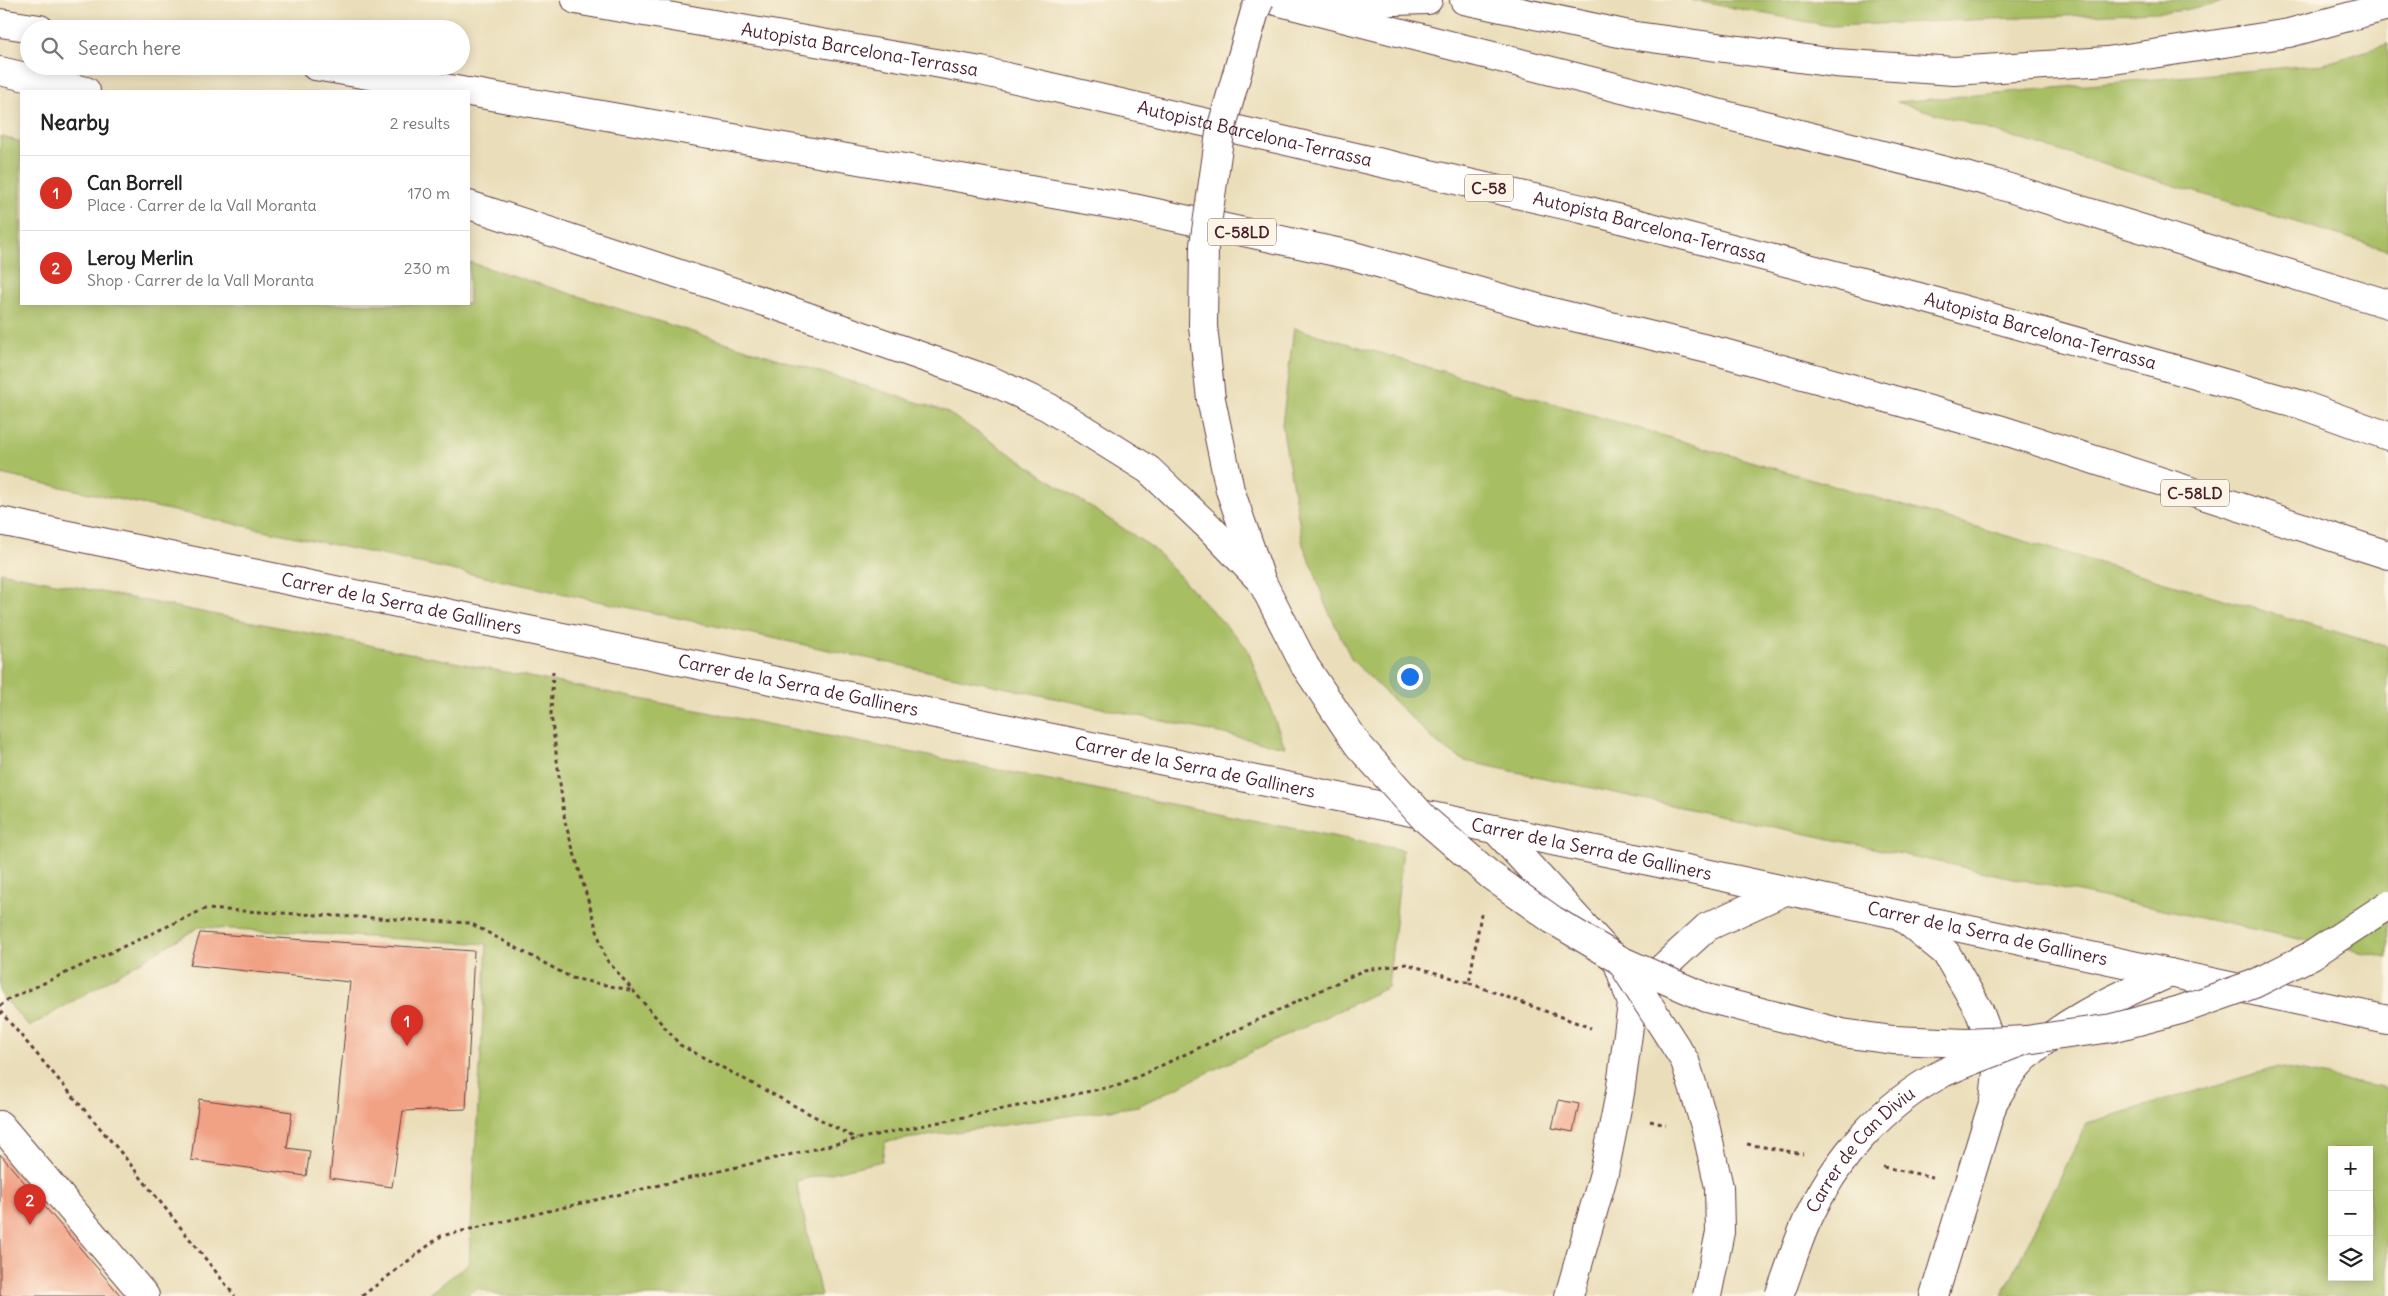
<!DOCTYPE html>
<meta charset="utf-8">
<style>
body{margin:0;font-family:Delius,sans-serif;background:#f6f6f6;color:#222}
.controls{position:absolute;right:15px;bottom:15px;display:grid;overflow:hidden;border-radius:0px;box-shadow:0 2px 12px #0003}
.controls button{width:45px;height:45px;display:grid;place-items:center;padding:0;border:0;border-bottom:1px solid #e0e0e0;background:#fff;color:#222;font:25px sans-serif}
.you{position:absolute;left:1409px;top:676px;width:18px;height:18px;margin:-12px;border:4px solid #fff;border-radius:50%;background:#1a73e8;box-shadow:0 0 0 8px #1a73e833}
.badge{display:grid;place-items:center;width:32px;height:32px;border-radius:50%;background:#d93025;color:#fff;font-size:16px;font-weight:700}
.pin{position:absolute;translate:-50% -41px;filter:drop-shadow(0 1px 2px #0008)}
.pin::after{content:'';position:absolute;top:26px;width:18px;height:15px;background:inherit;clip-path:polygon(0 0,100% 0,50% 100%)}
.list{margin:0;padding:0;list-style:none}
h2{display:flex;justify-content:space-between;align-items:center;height:65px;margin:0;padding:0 20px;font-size:21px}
h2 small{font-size:16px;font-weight:400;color:#767676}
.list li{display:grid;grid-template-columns:32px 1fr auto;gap:15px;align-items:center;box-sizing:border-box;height:75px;padding:0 20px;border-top:1px solid #e0e0e0}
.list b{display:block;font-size:19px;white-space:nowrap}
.list p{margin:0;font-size:16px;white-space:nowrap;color:#767676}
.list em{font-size:16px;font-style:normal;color:#767676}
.icon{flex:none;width:28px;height:28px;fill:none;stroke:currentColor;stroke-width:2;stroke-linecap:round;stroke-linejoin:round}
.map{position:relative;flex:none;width:2388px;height:1296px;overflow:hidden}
.search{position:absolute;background:#fff;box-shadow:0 2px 12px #0003;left:20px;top:20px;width:450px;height:55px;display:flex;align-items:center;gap:12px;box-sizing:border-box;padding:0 18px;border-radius:28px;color:#767676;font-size:19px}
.panel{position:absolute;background:#fff;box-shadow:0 2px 12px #0003;left:20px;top:90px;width:450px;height:215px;border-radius:0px}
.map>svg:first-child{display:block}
.green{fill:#a7be63;stroke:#786e47;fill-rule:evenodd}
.building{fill:#f1a184}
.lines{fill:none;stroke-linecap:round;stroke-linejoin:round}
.street-casing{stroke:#623c40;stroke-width:30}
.secondary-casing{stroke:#623c40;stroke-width:30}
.highway-casing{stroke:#623c40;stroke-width:30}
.path{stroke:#623c40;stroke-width:3;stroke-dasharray:4 4;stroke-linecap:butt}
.street{stroke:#fff;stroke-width:28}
.secondary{stroke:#fff;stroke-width:28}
.highway{stroke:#fff;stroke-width:28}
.street-bridge-casing{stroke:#623c40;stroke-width:30;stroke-linecap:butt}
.secondary-bridge-casing{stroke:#623c40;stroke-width:30;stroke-linecap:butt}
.street-bridge{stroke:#fff;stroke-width:28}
.secondary-bridge{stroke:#fff;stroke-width:28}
.labels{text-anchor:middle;stroke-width:4;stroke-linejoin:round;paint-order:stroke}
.shield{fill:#fcf5e5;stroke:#7f5f63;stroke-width:1}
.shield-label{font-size:16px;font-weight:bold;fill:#4a1f2b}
.street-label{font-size:18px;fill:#4a1f2b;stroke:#fcf5e5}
</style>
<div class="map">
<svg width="2388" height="1296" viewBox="0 0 2388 1296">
<rect width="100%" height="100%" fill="#fcf5e5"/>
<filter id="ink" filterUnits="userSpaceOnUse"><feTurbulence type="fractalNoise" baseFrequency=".02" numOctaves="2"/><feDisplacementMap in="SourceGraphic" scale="10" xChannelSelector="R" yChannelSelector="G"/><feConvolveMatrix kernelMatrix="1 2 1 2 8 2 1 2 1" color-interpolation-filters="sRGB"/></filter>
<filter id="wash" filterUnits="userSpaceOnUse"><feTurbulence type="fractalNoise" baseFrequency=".0096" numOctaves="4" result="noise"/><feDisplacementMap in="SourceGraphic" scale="20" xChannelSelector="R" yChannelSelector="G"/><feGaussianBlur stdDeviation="1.12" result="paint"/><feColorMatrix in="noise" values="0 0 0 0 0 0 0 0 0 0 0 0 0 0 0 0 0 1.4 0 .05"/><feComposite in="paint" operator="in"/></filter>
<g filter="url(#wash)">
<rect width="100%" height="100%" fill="#eadeba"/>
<path class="green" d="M1691,0H2230L2179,11L1830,26Z
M2388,44V250L1897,102L2324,64Z
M0,136L21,142V304H469V262L945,411L1153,548L1247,648L1285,747L0,474Z
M1294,328L2388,647V958L1465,761L1438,744L1352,660L1325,604L1315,573L1303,545L1282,425Z
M0,572L1403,850L1388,987L1138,1106L885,1142L882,1161L796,1181L821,1296H500L478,1288L464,1296H427L469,1263L487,944L199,927L29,1027L0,993Z
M2278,1067L2388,1089V1296H2002L2087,1123ZM2332,1150H2369V1277H2332Z"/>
<g id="blocks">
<path class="building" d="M200,933L474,951L466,1109L403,1111L392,1187L330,1178L350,982L190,965Z
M199,1099L292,1112L287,1148L310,1151L306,1176L191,1160Z
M1559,1100L1579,1104L1573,1132L1552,1128Z
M0,1154L121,1296H0Z"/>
</g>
</g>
<g filter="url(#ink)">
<use href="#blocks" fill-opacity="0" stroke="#623c40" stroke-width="1"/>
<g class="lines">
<defs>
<g id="street">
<path id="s1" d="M0,521L1654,862L2388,1020"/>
<path d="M1496,830L1618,963L1632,1004L1620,1093L1604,1173L1569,1296"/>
<path d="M1902,917L1946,953L1979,1010L1998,1062L1994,1100L1934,1296"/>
<path d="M1641,993L1659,971L1707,927L1785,891"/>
<path d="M1996,1098C2003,1086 2011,1073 2020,1063C2061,1020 2117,997 2170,973"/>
<path d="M0,1125L145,1296"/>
</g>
<path id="secondary" d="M1211,399L1230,490L1262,582L1305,666"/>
<g id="highway">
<path id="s2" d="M576,0L981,71L1582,209L1919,297L2302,405L2388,436"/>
<path d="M1272,0L1993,183L2388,304"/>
<path d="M1464,0L1629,35L1835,63L1954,71L2107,61L2289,33L2388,6"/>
<path d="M1327,3L1428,0"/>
<path d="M0,23L40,29"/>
<path d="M315,66L462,91"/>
<path d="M0,71L86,91"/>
<path d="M469,92L1133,208L1350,255L1548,311L1720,352L2002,430L2388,555"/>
<path d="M469,205L777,306L992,381L1048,407L1149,470L1209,527L1262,582"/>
</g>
</defs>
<use href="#street" class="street-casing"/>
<use href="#secondary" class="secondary-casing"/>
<use href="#highway" class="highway-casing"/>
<path class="path" d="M553,671L551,714L565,822L605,958L680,1045L857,1139
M1469,983L1591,1028
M0,1006L7,1000L205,909L470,923L572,978L634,991
M0,1011L123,1155L235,1296
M1650,1121L1666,1125
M1747,1144L1803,1154
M1883,1167L1933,1177
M362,1296L441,1236L857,1139L1120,1085L1364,970L1407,964L1469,983L1481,914"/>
<use href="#street" class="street"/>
<use href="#secondary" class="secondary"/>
<use href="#highway" class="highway"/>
<defs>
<g id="street-bridge">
<path d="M1620,960L1685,1061L1706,1129L1719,1187L1720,1232L1707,1296"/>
<path id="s3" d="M1779,1296C1789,1271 1796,1245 1807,1221C1836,1158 1882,1105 1943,1073C1968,1061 1995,1052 2021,1042"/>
</g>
<path id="secondary-bridge" d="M1211,399L1203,326L1204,245L1220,133L1255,11L1260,0
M1305,666L1358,745L1425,819L1490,875L1553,920L1620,960L1707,998L1842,1033L1893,1040L1967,1043L2026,1040L2112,1028L2180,1010L2254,984L2312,955L2388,905"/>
</defs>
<use href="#street-bridge" class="street-bridge-casing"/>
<use href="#secondary-bridge" class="secondary-bridge-casing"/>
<use href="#street-bridge" class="street-bridge"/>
<use href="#secondary-bridge" class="secondary-bridge"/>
</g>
</g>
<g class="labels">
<g class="shield">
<rect x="1465" y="174.5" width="48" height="27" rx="4"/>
<rect x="1208" y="218.5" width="68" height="27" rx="4"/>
<rect x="2161" y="479.5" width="68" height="27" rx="4"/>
</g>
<g class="shield-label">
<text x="1489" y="194">C-58</text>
<text x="1242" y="238">C-58LD</text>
<text x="2195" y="499">C-58LD</text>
</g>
<g class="street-label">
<text dy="6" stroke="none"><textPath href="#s2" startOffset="288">Autopista Barcelona-Terrassa</textPath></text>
<text dy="6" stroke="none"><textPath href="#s2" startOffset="692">Autopista Barcelona-Terrassa</textPath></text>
<text dy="6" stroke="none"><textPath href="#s2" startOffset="1098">Autopista Barcelona-Terrassa</textPath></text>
<text dy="6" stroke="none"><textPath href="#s2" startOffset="1502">Autopista Barcelona-Terrassa</textPath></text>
<text dy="6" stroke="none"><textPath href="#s1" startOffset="410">Carrer de la Serra de Galliners</textPath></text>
<text dy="6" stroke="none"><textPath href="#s1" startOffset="815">Carrer de la Serra de Galliners</textPath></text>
<text dy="6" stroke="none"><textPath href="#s1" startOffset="1220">Carrer de la Serra de Galliners</textPath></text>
<text dy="6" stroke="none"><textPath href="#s1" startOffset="1625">Carrer de la Serra de Galliners</textPath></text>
<text dy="6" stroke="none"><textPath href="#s1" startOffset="2030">Carrer de la Serra de Galliners</textPath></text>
<text dy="6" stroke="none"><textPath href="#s3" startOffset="170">Carrer de Can Diviu</textPath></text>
</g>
</g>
</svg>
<div class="controls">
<button>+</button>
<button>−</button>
<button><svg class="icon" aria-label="layers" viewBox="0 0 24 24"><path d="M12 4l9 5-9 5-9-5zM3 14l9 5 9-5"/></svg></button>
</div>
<div class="you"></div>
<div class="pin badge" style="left:407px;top:1046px">1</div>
<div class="pin badge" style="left:30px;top:1225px">2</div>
<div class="search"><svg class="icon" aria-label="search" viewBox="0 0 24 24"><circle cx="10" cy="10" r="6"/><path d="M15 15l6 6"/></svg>Search here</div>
<section class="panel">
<h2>Nearby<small>2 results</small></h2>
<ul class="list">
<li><span class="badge">1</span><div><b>Can Borrell</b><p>Place · Carrer de la Vall Moranta</p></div><em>170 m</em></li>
<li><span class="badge">2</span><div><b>Leroy Merlin</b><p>Shop · Carrer de la Vall Moranta</p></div><em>230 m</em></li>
</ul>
</section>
</div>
